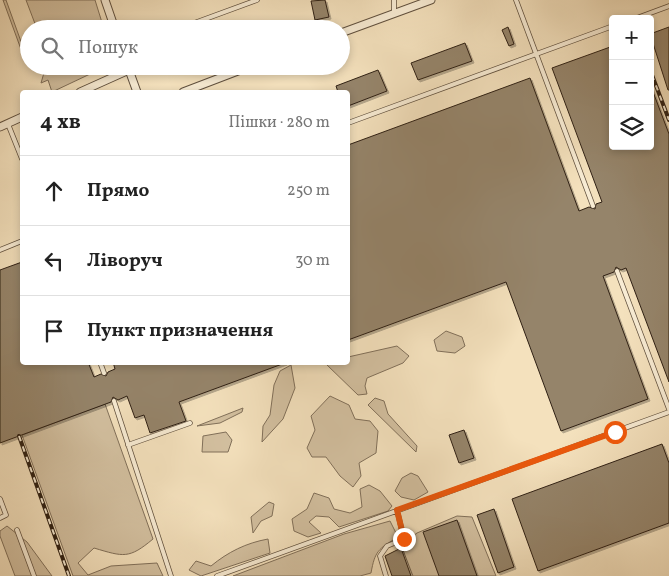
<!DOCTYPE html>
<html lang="uk">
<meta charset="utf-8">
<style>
body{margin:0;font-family:Vollkorn,serif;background:#f2f2f2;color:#222}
.controls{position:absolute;right:15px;top:15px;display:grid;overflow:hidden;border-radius:5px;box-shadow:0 2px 8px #0003}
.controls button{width:45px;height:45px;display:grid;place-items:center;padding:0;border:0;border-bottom:1px solid #e0e0e0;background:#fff;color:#222;font:25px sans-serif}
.stop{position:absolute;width:15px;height:15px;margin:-11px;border:4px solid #ea580c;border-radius:50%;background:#fff}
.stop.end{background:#ea580c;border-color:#fff;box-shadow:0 1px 5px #0008}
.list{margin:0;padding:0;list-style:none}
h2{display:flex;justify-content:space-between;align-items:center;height:65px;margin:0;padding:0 20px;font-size:21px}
h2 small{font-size:16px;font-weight:400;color:#767676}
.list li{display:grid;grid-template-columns:32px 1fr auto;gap:15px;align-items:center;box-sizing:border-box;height:70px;padding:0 20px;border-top:1px solid #e0e0e0}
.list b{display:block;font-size:19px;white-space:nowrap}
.list em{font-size:16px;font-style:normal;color:#767676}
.icon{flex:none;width:28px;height:28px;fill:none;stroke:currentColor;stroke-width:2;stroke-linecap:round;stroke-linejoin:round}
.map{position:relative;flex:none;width:669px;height:576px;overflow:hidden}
.search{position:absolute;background:#fff;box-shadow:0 2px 8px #0003;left:20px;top:20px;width:330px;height:55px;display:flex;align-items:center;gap:12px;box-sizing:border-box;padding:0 18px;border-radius:28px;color:#767676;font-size:19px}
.panel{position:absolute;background:#fff;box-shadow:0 2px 8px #0003;left:20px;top:90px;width:330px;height:275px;border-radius:5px}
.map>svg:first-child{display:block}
.green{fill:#d3c0a0;stroke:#81705a}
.building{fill:#95846b;stroke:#2f2013;filter:url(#shadow)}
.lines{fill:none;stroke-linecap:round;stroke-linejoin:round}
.service-casing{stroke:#60503e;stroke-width:5.5}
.minor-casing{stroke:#60503e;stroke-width:9}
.service{stroke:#f8ecd4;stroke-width:4}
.minor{stroke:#f8ecd4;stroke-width:7}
.rail-casing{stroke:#2f2013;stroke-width:4}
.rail{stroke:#f8ecd4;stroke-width:2;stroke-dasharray:5.5;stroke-linecap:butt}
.route{stroke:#ea580c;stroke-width:6}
</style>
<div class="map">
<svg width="669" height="576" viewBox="0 0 669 576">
<defs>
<filter id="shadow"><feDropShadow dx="2" dy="2" stdDeviation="0" flood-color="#0004"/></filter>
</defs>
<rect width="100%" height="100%" fill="#f4e1bd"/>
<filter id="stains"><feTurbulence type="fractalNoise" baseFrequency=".004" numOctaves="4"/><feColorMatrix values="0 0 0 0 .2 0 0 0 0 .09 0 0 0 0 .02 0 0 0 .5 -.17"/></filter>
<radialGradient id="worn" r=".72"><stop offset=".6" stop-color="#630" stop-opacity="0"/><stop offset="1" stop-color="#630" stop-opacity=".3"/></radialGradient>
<path class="green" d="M3,0H6L28,61L26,63Z
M26,0H95L104,29H37Z
M46,66H107L52,92L48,80L41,83Z
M446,331L462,337L465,346L455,353L437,351L434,340Z
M397,346L409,356L403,363L367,378L365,386L367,394L358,395L326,364L348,362V357Z
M291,365L295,388L283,419L262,442L263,426L270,415L274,385L280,371Z
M330,396L349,405L355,419L370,421L378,431L376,453L359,463L361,476L353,487L340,476L326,457H312L307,448L315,430L311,416Z
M375,398L384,401L388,414L417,446L416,452L368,405Z
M105,404L153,539C129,559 124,557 94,548L78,563L88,575L111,566L157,563L163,576H73L22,435Z
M243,408L242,412L220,423L197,426Z
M226,432L232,440L228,452H202L203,436Z
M411,473L418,476L428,492L414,500L401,497L395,491L402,478Z
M369,485L380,491L392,506L388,511L339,527L329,517L316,516L309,522L321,533L308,537L294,531L292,519L307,509L314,493L329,498L334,509L350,513L362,507L360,489Z
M269,502L274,504L272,516L261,521L253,533L251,517Z
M457,516L472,517L496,576H413L401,545L417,533Z
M390,521L398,537C378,549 375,551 371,573L360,576H233L344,534Z
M7,526L27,542L52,576H15L0,536V531Z
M268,539L270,553L201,576L189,570L196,561L211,566C228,552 246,543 268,539Z"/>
<path class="building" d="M325,0L329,17L315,20L311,1Z
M508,27L514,44L509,46L502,30Z
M669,27V90H668L650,34Z
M465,43L472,61L418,80L411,63Z
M613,46V146H650V84L669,134V382L626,268L621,270L616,267L614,272L603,276L648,399L561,431L506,282L348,340V145L530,78L579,211L589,207L595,209L596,204L602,202L552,68Z
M378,70L387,91L348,106V92H338L336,86Z
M22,262V362H88L94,377L101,374L106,376L108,372L115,369L113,362L285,363L179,402L186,421L150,433L144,415L135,418L127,396L118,400L113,397L111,402L0,443V270Z
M464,430L474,458L459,463L449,435Z
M662,444L669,463V523L538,571L512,499Z
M494,509L514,567L498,573L477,515Z
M457,520L477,576H439L423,532Z
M401,548L411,576H392L385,556Z"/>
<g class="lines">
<defs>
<path id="service" d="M516,0L593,206
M394,13V0
M634,19L669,6
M178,29L257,0
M348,123L613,26
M8,124L22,159
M0,250L22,241
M617,271L669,409
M100,362L104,373
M114,401L171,576
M128,445L190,423
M0,499L6,515L0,518
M17,530L34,576
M217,576L669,412
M386,576L380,556L387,546L404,539L397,510"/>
<path id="minor" d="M105,0L115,29
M341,33L431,0
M80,92L129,70L137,92
M183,92L251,66
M0,127L22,117"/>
</defs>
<use href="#service" class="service-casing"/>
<use href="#minor" class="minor-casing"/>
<use href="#service" class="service"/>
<use href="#minor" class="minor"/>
<defs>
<path id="rail" d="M652,75L669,120
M19,436L69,576"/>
</defs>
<use href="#rail" class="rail-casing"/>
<use href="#rail" class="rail"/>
</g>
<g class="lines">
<path class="route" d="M404,539L397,510L615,432"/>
</g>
<rect width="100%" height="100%" filter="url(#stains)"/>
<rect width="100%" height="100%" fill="url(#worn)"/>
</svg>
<div class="controls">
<button>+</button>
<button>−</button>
<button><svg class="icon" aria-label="layers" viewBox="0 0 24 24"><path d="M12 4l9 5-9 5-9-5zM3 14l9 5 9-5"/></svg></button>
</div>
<div class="stop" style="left:615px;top:432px"></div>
<div class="stop end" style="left:404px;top:539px"></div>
<div class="search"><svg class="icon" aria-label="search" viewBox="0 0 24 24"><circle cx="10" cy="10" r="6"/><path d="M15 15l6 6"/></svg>Пошук</div>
<section class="panel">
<h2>4 хв<small>Пішки · 280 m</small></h2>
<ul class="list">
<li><svg class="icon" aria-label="ahead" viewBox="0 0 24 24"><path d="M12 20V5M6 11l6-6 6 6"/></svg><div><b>Прямо</b></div><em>250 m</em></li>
<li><svg class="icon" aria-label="left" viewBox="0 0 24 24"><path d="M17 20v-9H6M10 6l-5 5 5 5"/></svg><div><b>Ліворуч</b></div><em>30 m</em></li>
<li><svg class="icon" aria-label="arrive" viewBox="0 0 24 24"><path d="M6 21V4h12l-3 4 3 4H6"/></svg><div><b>Пункт призначення</b></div></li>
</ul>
</section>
</div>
